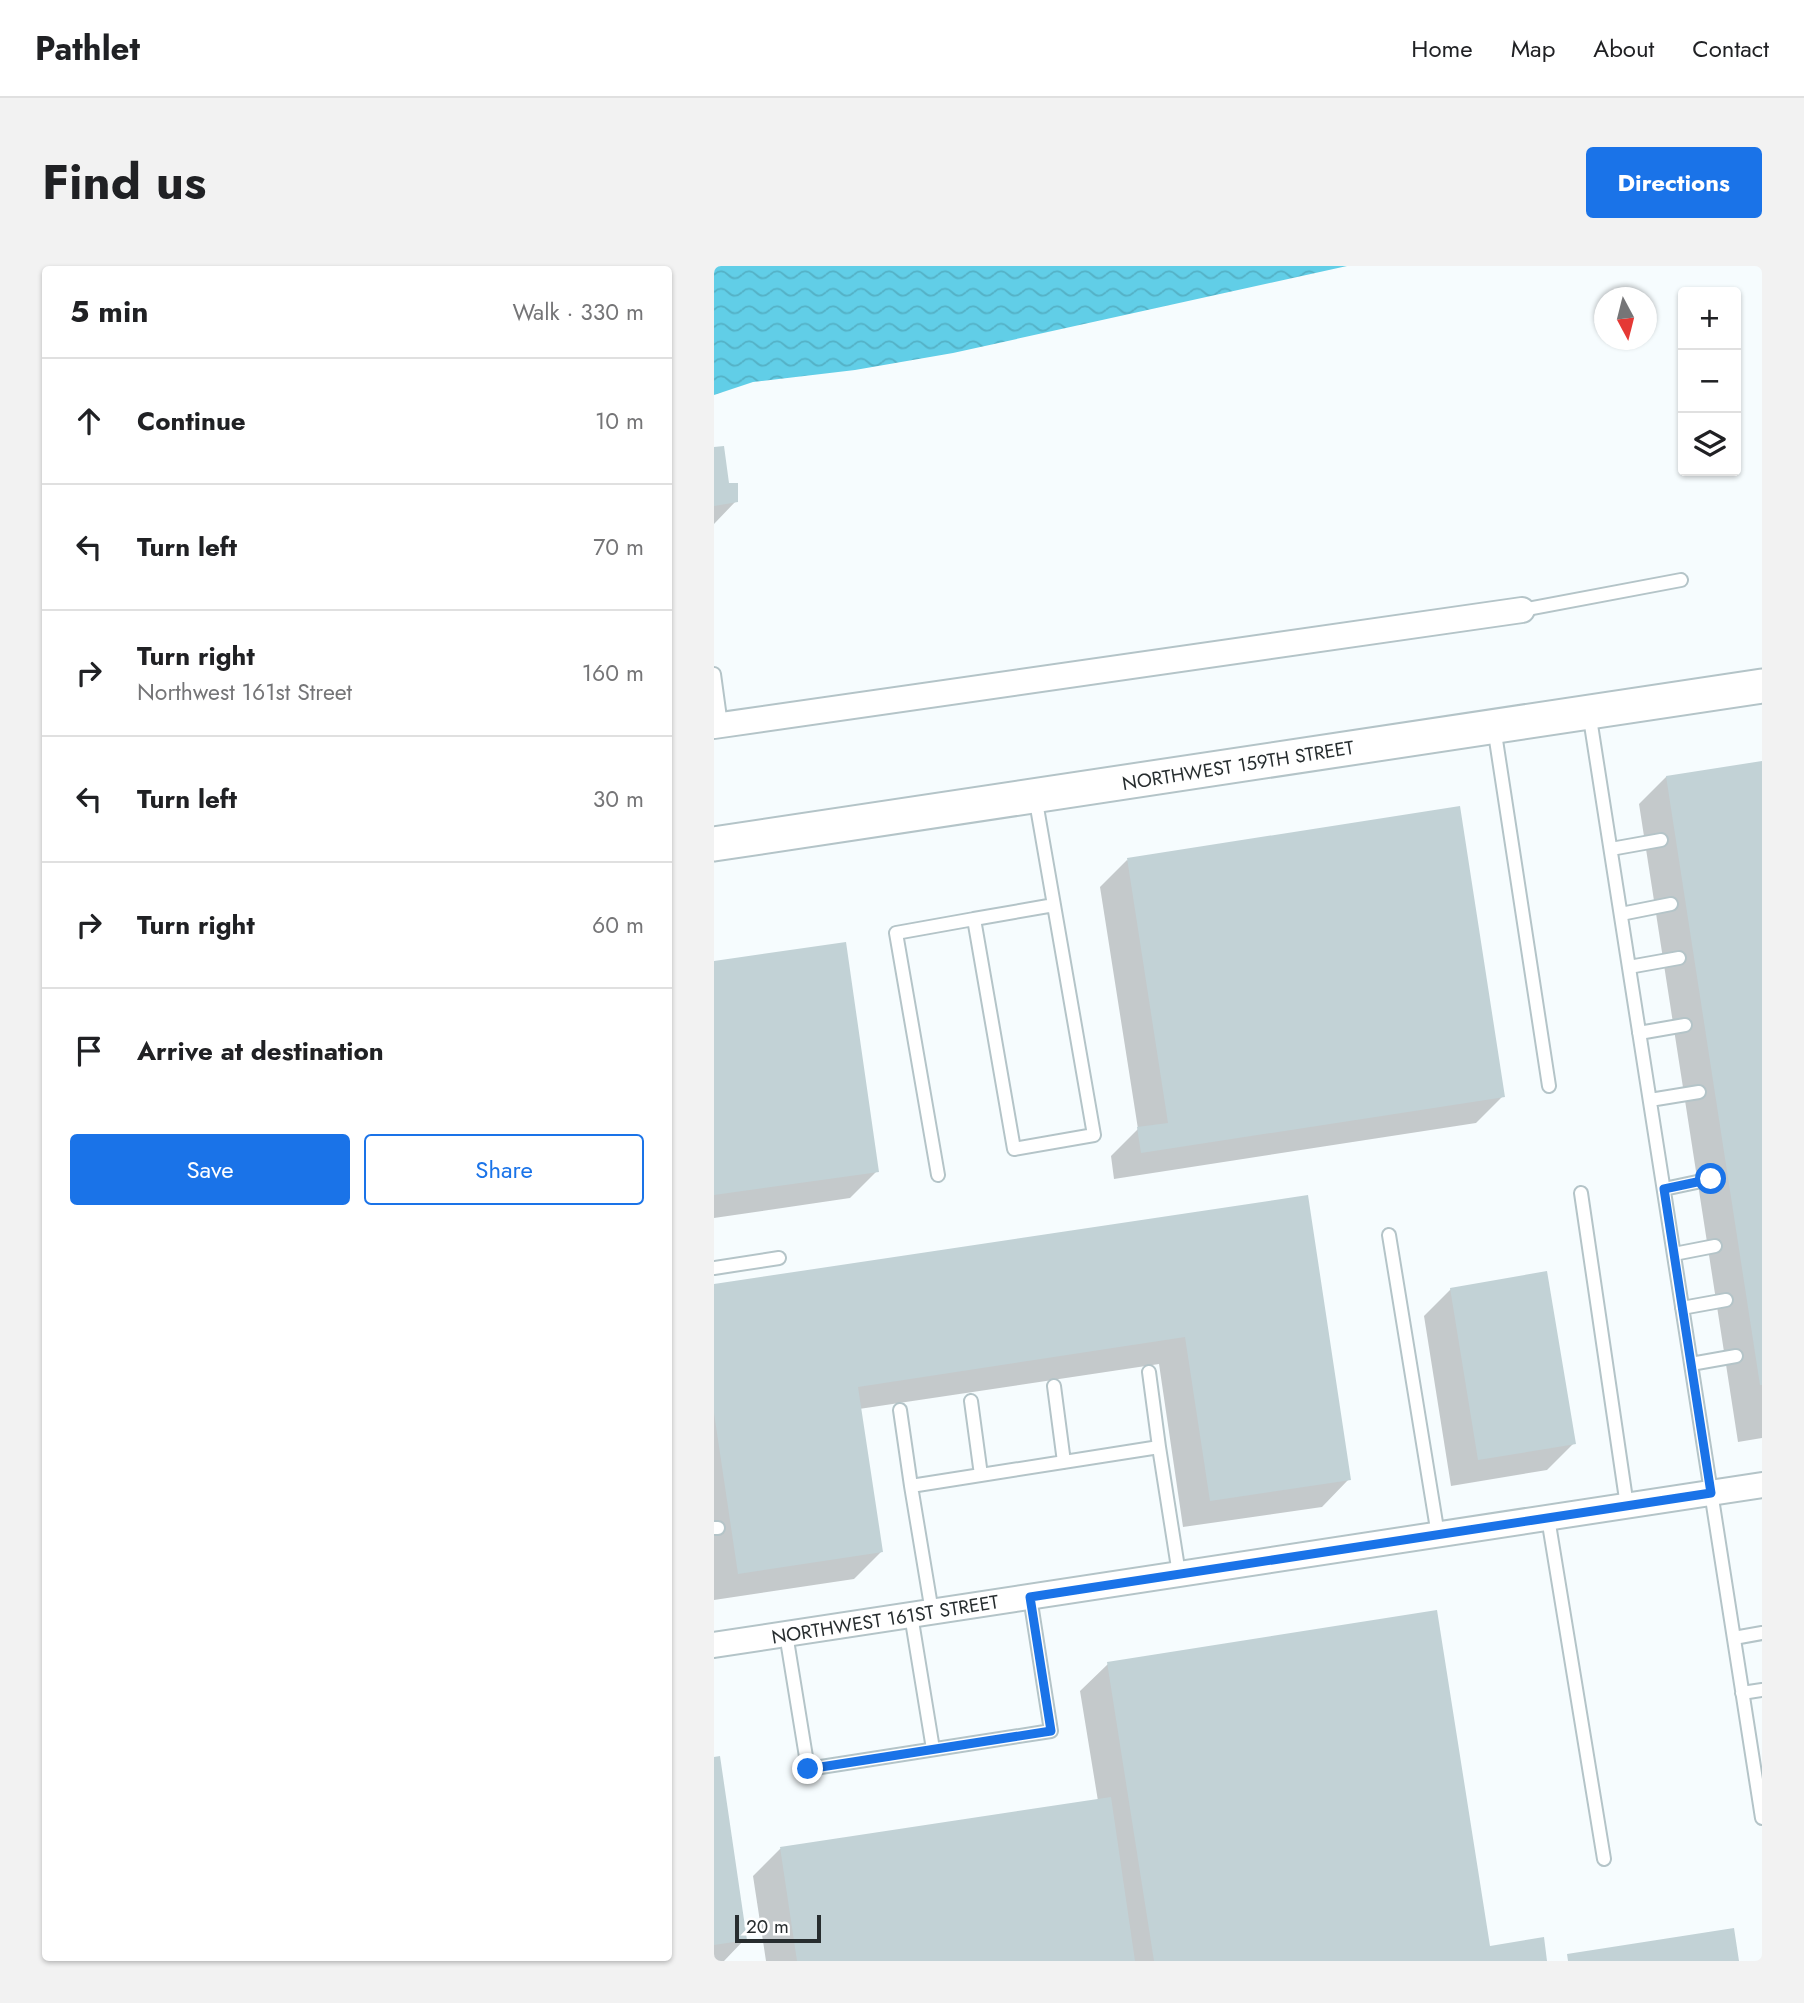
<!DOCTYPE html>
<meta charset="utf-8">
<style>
body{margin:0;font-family:Jost,sans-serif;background:#f2f2f2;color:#202124}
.controls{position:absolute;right:21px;top:21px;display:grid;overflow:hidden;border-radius:7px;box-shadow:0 2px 5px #0004}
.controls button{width:63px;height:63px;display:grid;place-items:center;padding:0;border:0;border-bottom:2px solid #e0e0e0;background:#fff;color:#202124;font:35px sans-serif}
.compass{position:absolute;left:880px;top:21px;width:63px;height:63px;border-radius:50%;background:#fff;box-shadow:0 2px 5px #0004;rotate:173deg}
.scale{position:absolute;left:21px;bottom:18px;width:86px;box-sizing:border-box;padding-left:7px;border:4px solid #272d2f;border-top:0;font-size:19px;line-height:24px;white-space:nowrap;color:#272d2f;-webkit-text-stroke:5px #fff;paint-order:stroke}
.stop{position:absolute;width:21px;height:21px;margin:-16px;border:5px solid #1a73e8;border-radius:50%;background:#fff}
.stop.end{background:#1a73e8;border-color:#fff;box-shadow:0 2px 7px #0008}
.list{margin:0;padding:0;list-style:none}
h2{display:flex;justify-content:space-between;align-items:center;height:91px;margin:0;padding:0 28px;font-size:30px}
h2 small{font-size:23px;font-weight:400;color:#757577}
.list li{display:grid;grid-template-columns:46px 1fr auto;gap:21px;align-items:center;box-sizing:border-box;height:126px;padding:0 28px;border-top:2px solid #e0e0e0}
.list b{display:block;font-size:26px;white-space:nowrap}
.list p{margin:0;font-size:23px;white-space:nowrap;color:#757577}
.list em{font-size:23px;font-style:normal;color:#757577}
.actions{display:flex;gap:14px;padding:21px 28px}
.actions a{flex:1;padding:16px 0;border:2px solid #1a73e8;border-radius:7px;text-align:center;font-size:24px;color:#1a73e8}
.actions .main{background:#1a73e8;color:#fff}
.icon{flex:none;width:38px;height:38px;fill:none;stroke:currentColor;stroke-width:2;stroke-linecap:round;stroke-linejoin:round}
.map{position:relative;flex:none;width:1048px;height:1695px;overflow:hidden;border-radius:7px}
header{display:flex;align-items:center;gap:42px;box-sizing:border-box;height:98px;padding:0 35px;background:#fff;border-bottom:2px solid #e0e0e0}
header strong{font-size:33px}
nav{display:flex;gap:38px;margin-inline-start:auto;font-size:24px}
.intro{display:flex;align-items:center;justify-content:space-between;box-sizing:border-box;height:168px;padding:0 42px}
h1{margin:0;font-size:49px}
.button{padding:18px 32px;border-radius:7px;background:#1a73e8;color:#fff;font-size:24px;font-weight:700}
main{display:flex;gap:42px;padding:0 42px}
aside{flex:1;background:#fff;border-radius:7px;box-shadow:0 2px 5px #0004}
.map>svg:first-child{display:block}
.water{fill:url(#water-waves)}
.shadow{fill:#0003}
.building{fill:#c2d2d6}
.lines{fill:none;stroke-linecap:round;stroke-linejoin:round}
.lane-casing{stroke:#b4c4c8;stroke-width:16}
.street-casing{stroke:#b4c4c8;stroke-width:28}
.secondary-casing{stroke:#b4c4c8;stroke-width:37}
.lane{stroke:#fff;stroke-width:12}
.street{stroke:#fff;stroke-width:24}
.secondary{stroke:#fff;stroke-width:33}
.route{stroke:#1a73e8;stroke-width:9}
.labels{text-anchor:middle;stroke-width:7;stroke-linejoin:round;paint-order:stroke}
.street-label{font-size:19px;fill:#272d2f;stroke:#fff}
</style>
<header>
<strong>Pathlet</strong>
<nav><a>Home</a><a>Map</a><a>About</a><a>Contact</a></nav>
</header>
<div class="intro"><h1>Find us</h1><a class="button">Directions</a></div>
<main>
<aside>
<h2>5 min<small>Walk · 330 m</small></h2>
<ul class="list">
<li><svg class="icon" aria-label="ahead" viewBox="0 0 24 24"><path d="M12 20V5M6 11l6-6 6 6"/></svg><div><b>Continue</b></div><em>10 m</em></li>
<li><svg class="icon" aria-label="left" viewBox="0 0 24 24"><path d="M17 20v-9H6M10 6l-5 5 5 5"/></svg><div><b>Turn left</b></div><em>70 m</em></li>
<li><svg class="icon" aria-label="right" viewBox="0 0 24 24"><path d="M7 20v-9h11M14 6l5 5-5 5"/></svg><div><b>Turn right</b><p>Northwest 161st Street</p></div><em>160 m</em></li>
<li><svg class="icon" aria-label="left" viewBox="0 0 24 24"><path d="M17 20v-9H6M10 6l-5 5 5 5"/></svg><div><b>Turn left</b></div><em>30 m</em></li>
<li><svg class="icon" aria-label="right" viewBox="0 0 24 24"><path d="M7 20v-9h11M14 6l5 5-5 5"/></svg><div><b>Turn right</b></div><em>60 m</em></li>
<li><svg class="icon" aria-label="arrive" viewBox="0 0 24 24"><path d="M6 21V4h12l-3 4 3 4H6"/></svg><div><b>Arrive at destination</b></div></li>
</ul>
<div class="actions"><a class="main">Save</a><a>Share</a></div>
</aside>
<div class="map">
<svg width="1048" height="1695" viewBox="0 0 1048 1695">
<defs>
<pattern id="water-waves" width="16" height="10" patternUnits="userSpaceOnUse" patternTransform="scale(1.75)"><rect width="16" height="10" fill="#61cee7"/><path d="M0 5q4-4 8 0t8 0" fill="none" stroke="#54b1c6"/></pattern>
</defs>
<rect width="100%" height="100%" fill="#f6fcfe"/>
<path class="water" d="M0,0H633L239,87L141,104L39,116L0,129Z"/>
<path class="shadow" d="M0,183L13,219L22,235L0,258Z
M1048,497V1172L1024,1176L925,538L952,511Z
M413,594L789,830L762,857L400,913L397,890L424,863L386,621Z
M0,697L163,905L136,932L0,952Z
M593,931L635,1213L608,1241L469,1261L445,1098L145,1143L167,1286L140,1313L0,1334V1020Z
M737,1023L860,1177L833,1204L737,1220L710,1050Z
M394,1398L774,1682L828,1673L832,1695H52L39,1610L66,1583L384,1535L366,1425Z
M0,1493L31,1673L10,1695H0Z"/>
<path class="building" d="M10,180L15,217H24V236L0,240V181Z
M1048,495V1119H1046L952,510Z
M746,540L791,831L427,887L423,861L454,857L413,592Z
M132,676L165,906L0,929V695Z
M594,929L637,1214L496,1235L471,1071L144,1121L169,1286L24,1308L0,1147V1018Z
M833,1005L862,1178L764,1194L736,1022Z
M723,1344L776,1680L830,1671L833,1695H440L393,1396Z
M6,1490L33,1674L0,1679V1491Z
M397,1531L421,1695H83L66,1581Z
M1020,1662L1025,1695H854L853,1688Z"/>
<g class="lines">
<defs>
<path id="lane" d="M808,344L967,314
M0,408L7,459
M875,446L1048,1552
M780,461L835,820
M897,583L947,574
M907,648L957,638
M260,653L340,639
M915,701L965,692
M925,767L971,759
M936,834L985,826
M224,909L182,667L260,653L300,883L380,869L321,530
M950,923L997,913
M867,927L913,1240
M675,969L724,1269
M960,988L1001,980
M0,1002L65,992
M968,1042L1012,1034
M977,1098L1022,1090
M435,1106L445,1181
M340,1120L350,1196
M257,1135L267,1209
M186,1144L197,1220
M834,1252L890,1593
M0,1262H4
M218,1346L197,1220L445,1181L465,1308
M197,1349L219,1483
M72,1368L94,1503L337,1465L316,1331
M1020,1372L1048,1367
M1028,1427L1048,1424"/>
<path id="street" d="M0,460L808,344
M0,1379L1048,1219"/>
<path id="secondary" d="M0,578L1048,420"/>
</defs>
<use href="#lane" class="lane-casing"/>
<use href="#street" class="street-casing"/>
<use href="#secondary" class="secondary-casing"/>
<use href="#lane" class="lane"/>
<use href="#street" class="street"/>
<use href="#secondary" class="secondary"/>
</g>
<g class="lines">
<path class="route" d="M94,1503L337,1465L316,1331L997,1227L950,923L997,913"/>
</g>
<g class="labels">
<g class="street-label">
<text transform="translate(524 499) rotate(-9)" y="7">NORTHWEST 159TH STREET</text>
<text transform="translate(171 1353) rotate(-9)" y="7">NORTHWEST 161ST STREET</text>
</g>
</g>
</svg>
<div class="controls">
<button>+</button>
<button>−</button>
<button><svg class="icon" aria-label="layers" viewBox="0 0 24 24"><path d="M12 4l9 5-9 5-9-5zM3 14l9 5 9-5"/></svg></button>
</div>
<svg class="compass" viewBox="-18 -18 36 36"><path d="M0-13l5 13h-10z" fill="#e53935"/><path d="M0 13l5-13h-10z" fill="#757577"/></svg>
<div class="scale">20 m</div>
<div class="stop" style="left:997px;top:913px"></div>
<div class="stop end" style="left:94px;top:1503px"></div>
</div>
</main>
